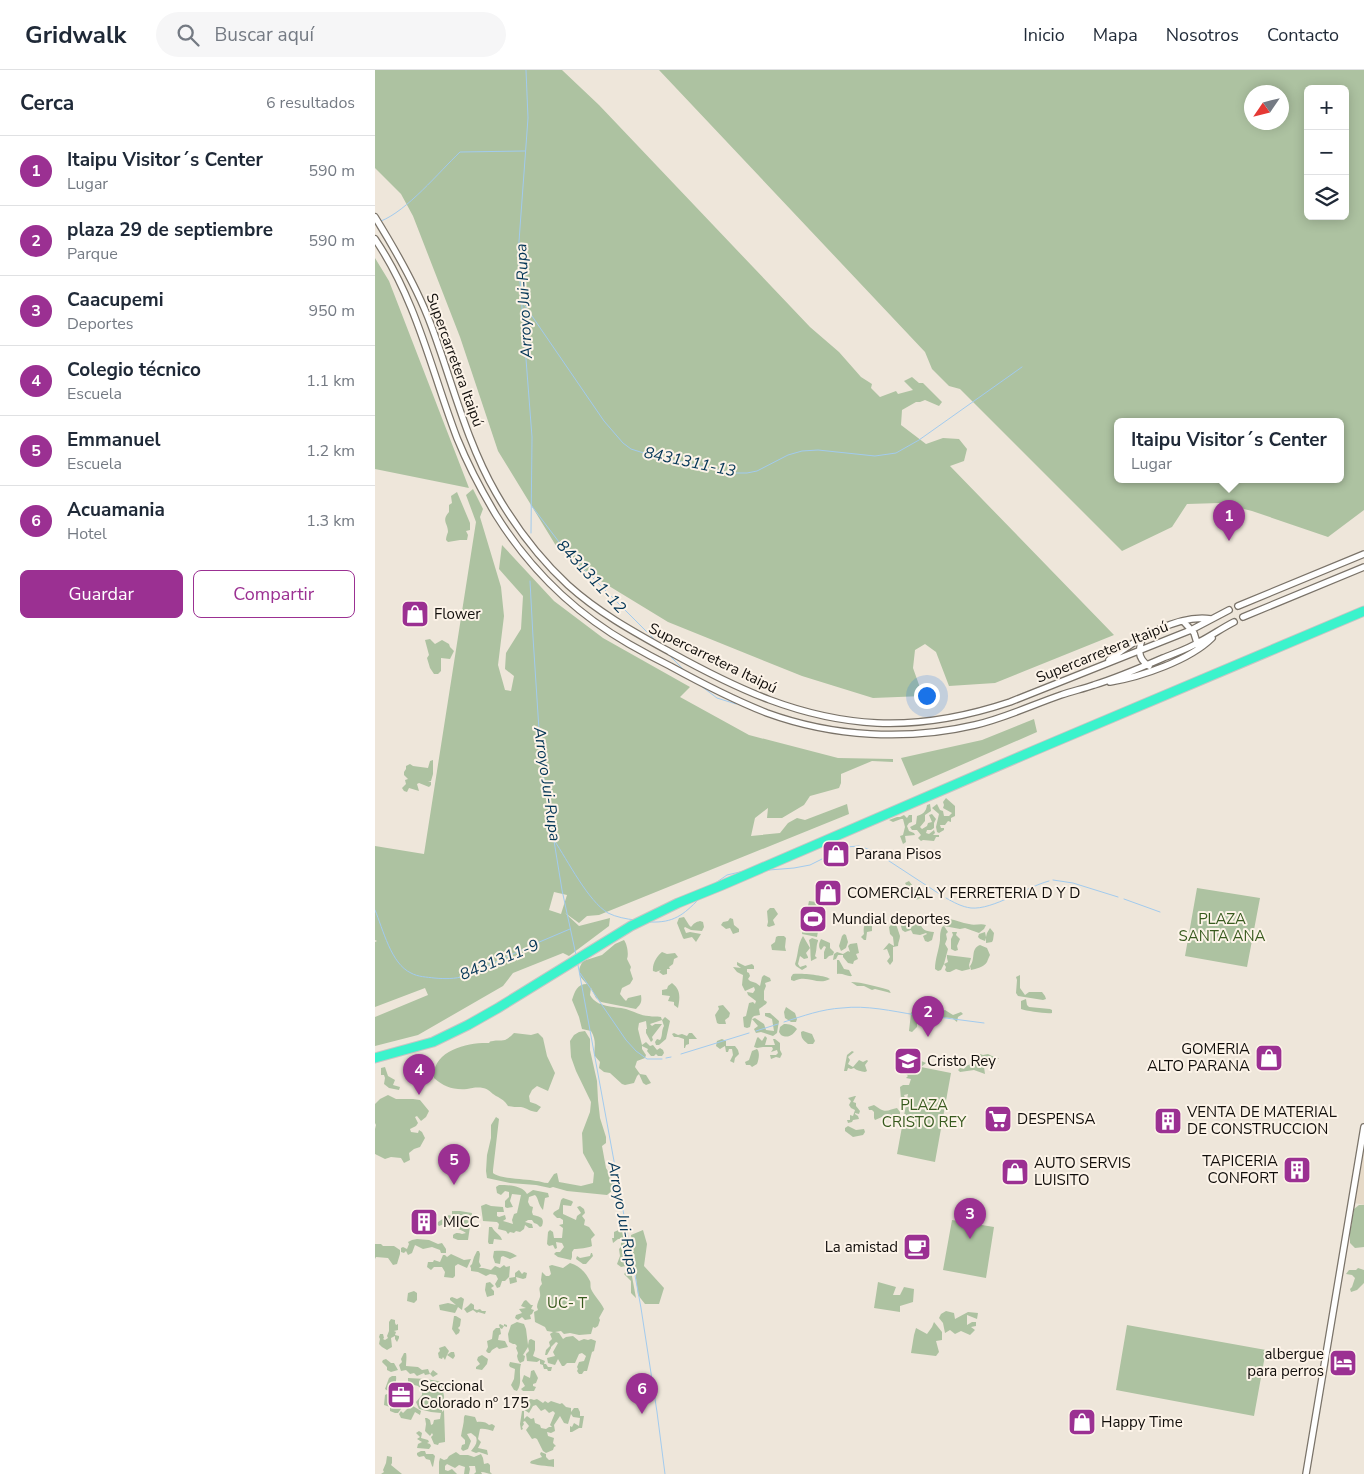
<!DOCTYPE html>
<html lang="es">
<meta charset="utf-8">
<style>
body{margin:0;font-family:"Nunito Sans",sans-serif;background:#f6f6f7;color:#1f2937}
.controls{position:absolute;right:15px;top:15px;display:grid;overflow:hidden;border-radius:8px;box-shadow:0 2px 12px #0003}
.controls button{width:45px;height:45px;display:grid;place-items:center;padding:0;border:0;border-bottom:1px solid #e0e1e3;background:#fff;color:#1f2937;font:25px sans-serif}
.compass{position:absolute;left:869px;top:15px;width:45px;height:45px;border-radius:50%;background:#fff;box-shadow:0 2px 12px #0003;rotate:235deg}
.you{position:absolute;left:551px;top:625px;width:18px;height:18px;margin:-12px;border:4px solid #fff;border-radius:50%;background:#1a73e8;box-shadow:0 0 0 8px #1a73e833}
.badge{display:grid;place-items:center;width:32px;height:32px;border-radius:50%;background:#9b3092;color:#fff;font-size:16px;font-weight:700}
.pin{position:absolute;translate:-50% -41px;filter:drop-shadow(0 1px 2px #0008)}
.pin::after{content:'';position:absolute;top:26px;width:18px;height:15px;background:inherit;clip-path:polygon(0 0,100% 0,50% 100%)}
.popup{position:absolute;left:739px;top:348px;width:230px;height:65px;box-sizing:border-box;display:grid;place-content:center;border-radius:8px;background:#fff;filter:drop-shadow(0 1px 4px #0005);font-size:16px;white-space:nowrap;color:#747a83}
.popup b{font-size:19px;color:#1f2937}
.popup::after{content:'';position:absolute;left:50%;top:100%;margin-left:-10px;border:10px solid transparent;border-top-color:#fff}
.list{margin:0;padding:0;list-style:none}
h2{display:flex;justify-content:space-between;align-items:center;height:65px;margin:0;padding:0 20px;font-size:21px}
h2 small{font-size:16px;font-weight:400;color:#747a83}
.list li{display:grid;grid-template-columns:32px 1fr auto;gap:15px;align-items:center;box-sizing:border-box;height:70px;padding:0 20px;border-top:1px solid #e0e1e3}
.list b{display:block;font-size:19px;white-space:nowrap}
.list p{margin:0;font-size:16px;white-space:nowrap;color:#747a83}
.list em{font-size:16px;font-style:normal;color:#747a83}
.actions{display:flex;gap:10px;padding:15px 20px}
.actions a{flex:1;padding:11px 0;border:1px solid #9b3092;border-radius:8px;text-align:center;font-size:18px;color:#9b3092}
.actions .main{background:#9b3092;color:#fff}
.icon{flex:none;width:28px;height:28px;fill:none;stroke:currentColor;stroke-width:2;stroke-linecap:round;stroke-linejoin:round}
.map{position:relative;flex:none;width:989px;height:1404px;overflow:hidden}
header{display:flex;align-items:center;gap:30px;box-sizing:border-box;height:70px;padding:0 25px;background:#fff;border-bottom:1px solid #e0e1e3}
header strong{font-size:24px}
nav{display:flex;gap:28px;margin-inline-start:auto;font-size:18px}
.search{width:350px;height:45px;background:#f6f6f7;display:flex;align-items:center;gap:12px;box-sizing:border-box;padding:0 18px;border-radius:28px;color:#747a83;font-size:19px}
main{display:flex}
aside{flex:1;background:#fff}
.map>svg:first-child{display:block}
.built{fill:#e5d9c7}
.green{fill:#adc2a1;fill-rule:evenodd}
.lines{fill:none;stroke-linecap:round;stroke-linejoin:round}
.stream{stroke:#a2cbee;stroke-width:1}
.minor-casing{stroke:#7a7369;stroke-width:8}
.highway-casing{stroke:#c6c5c4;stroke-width:11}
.minor{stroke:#fff;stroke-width:5.5}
.highway{stroke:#3bf3cc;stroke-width:9}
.labels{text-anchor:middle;stroke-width:4;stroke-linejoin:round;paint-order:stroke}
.street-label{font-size:15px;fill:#110e0b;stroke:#fcf3e8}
.poi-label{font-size:15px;fill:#110e0b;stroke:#fcf3e8;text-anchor:start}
.park-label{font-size:15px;fill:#375a1e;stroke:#fcf3e8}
.water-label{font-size:16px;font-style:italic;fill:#043657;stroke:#fcf3e8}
</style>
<header>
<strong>Gridwalk</strong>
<div class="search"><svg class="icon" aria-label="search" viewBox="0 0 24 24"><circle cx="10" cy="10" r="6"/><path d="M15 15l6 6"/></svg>Buscar aquí</div>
<nav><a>Inicio</a><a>Mapa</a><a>Nosotros</a><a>Contacto</a></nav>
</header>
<main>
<aside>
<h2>Cerca<small>6 resultados</small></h2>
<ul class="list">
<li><span class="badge">1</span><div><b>Itaipu Visitor´s Center</b><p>Lugar</p></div><em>590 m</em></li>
<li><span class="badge">2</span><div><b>plaza 29 de septiembre</b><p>Parque</p></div><em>590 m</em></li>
<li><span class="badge">3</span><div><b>Caacupemi</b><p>Deportes</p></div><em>950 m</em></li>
<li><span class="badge">4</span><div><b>Colegio técnico</b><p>Escuela</p></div><em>1.1 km</em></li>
<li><span class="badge">5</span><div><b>Emmanuel</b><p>Escuela</p></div><em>1.2 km</em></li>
<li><span class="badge">6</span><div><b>Acuamania</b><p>Hotel</p></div><em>1.3 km</em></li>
</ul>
<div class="actions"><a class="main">Guardar</a><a>Compartir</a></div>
</aside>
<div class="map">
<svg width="989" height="1404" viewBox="0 0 989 1404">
<rect width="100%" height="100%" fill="#eee6da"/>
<path class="built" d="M989,1078V1135L980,1133Z"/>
<path class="green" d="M0,0H187L224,35L435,257L464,282L486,307L497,314L496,318L505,327L521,321L523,324L538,320L529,311L537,307L544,313H548L567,332L564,336L550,330L545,332H541L527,340L526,355L551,374L568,368L584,369L592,379L589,391L575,396L739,565L620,613L574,616L561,582L550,574L540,580L538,598L548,626L498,628L427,606L293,552L211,502L183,479L123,381L85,267L38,146L26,124L0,98Z
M284,0H989V440L953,467L877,441L845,433L812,434L797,457L747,481L585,319L574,316L557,299L550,282ZM933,19H970V146H933ZM876,22H906V52H876ZM743,352H965V410H743Z
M0,188L14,211L94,418L0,399Z
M98,419L108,439L105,447L126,517L129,546L123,595L130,620L136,621L139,606L130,599L131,583L146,559L148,526L124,499L127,475L179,531L228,568L315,617L305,627L374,665L463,688L518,689V692L497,691L466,704V713L464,718L435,726L429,735L407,748H392L393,738L380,748L376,766L405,763L413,753L422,748L430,750L472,734L474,744L224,845L212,846L204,853L190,843L204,856L235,848L234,856L194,886L188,883L138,903L128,916L43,965L0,976V947L53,925L50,918L0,937V872L2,871L0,870V776L49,784L101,452L91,425ZM179,822L192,825L186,844L174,840Z
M82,422L95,453V460L91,461L93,465L92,470H85L73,472L71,470C71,467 72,465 73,462C73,453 66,451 74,442V435L77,433L76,426Z
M55,569L60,574L67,570L74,574L75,577L79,581L75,589L66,588V601L63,604H59L55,598L52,588L54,585L50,570Z
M659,649L662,662L538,716L526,688L607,670Z
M58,690V704L56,711L53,712H56V715L54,717L44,713L42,714L44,721L34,718L32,722L29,721L27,718L31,714L30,710L33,709L29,705V702L31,699V696L35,694L38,696L53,698L55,691Z
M571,728L580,736V746L576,748V752L573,751L570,755H565L566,758H569V760L564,763L562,762L561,757L564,744L557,738L562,734L565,740L568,741L569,746H574L577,743L568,738L569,735L568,732Z
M555,734L556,741L550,745V751L545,757L547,759L552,756L553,753L557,752L554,745L557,744L561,749L559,753V758L556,760H552L551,763L554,764L559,760L560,763L558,765H564V767H561L559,771L548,770L546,771L543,768L546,765L542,760H537L535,757L541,754L542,746C548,744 551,742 552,735Z
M529,745L532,748L534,745H537V752L534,753L532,756L534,761L539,763L540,765L530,766L531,772L528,774L525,766L528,765L530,757L528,749H526L518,752L514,750L522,747H525Z
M534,811L541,820L545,819L546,822L545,828L541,830L535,828L533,825L535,822L530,813Z
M822,818L885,828L872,897L810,886Z
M434,831L448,833L442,867L427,864Z
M395,838H399L403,844L398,850L400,855L394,857L392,856L393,852L392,841Z
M309,847L314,855L316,857C319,853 321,852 325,851L328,852L329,857L327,861L316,860L310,857L309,858L311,863L315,862L326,864L321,872L317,867L309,869L308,868L302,853L304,848Z
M355,848L358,849L359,855L364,859V862L358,864L355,858L351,859L346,855L348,852L353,851Z
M574,849C581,850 587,853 594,854C600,856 605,853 611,855L609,859L604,863L590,858L585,859L569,856L573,862L571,864L572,869L570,874L573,879L569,894L573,892L572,888V885L596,888L594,895L595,899L587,901L581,899L575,902H572L570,900L571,897L569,894L566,900L563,901L560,899C560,889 564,880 565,870C565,865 565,862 567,857L569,856L568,851Z
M528,850L531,849L533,855L537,857L540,852H545C547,861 551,861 559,862L557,870L553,872L550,871L548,866L552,864L551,863L545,865L538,864L536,860L530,862L527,860L526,856Z
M493,851L501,854L497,855V861L492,862L491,870H489L486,867L489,864C488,858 489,854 493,851Z
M521,854C522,857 524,863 525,866C525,869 523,872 523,876L518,877V891L515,895L512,891L515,887L512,879L508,880L514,873L519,876L518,867L515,864L514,857L516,855Z
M615,858L619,863L618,870L617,872L611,873V868L610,871L605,869L603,867L604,864L610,862L611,867L612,863Z
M577,862H582L581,865L585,869L582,876L583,880L580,881L576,879V869L578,865Z
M469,864L471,865L473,872L471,878L466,881L464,876L467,866Z
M403,866H409L411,868L410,877L411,881L397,880L396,875L400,872L401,867Z
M428,866L435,878L431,883L433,887V888L429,889L425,886L423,894L425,897L431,895L432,897L427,900L421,896L420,894C424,882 422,876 428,866Z
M437,868L443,870V871C441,876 442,880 440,886L442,888L436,891C435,884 436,877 434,870Z
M446,869L455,873V878L459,882L458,885L454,886L451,889H449V882L451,877L449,876L446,880C443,877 444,873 446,869Z
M249,870C252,874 254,884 252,889L256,897L255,900L258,909L255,914L247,918L245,924L249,929L251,931L253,928L266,925C267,932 266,934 261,939L226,932L221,928L216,918L215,925C222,938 239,936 251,939C258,941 266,946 274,946C278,947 281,946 286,947L287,950L290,947L295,951L291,969L284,975H281L280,972L282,969L285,970C288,966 286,961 289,956L287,950L275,954L277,956L280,954H287L277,967L278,970L276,972L271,963V959H272L271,951L264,953L263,959L267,975L271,972L275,976L278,975L282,980L285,978L288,980L289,983L287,986H283L281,984L279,986H276L272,981L273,979L267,976V979L271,985L270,988L262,991L260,997L265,1004L271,1005L276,1013L271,1015L268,1013L264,1004L262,1006L259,1013L250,1015L247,1014L235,1003L229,1002L224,998L225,992L219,985C220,976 221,969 216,961L207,959L204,947L197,930C200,921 202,914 212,914C204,906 201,902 208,891L227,885L240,874Z
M482,873L484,883L481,884L483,889L479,891L478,894L473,893L468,887V885H463L461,889L458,890L459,884L462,882L468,884L473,881L475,882L473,876L475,874Z
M605,875L612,878L615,885C614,887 613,889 612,892C609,897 601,899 596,900L595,896C601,889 595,879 605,875Z
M287,882L292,884L300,883L303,887L299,889L298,894L294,897L295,899H292V904L288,905L284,902L286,900L281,902L278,901C277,894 282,886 287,882Z
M462,890H464L469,899L474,900L477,906C473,907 468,903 462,904Z
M362,892L370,896L377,894L379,896V899H372V902L374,903L375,906L373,909L375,911L381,913L385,916L387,907L389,905L395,908L396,911L390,913L391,916L389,921V930L392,932L391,934L384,939L385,945L379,946L377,948L375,957L372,958L369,957L368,947L371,946L374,933L378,932L380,934L381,931L373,925L372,922L378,923L380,920L379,917L370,921L367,915L368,905L362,902L358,897L366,898L362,895Z
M418,904C425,903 450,905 455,909C442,916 433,904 419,911L416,910V907Z
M645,905V918L650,925L654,922H667L670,926L671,929L668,930L643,926L641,923L642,910L641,907Z
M476,912C486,912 504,917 514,920L516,923L500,919L497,920L489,916H482Z
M297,913C306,920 305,927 303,938L299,935V932L293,931L295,926L287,925V920L292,919L293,916Z
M651,929L652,935L654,937L675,939L677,940V943C671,944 652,941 646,939V931Z
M546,933L548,937L543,941L545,949L542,953V957L537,962L534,961L536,943L539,938H542Z
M348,935L355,943L354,947L350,950L351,954H344L342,953L340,945L344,939L343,936Z
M411,937L420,943L422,949L421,952H416L410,948L409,942Z
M570,940L578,945L586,942L588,944L583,947L582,952L577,948L559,947L558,944Z
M390,943H395L404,951L402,963L398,966L386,962L381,963L379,959L383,956L377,949L380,948L389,954L391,960L399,961L397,949L390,946Z
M409,954C414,954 419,955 422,959C418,965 413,969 406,965L404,962L405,957Z
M210,961L215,969V980L222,1011L223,1030L225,1048L231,1067V1073L227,1076L231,1098L240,1113L239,1119L232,1125L192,1121L178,1117L175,1118L161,1115L135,1113L112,1108L111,1101L112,1085L116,1068V1055L121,1047L124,1049L118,1100V1103C125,1109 150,1109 161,1111C165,1111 168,1113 173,1113L179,1104L182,1103L184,1112L206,1116L218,1113L219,1103L208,1083L207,1063L215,1042L216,1032L201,1001L196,987L195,971L199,965L204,962Z
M428,961L437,964L440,971L438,974H433C428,970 426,968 426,962Z
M139,963L156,965L163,963L168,968L172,986L180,1003L173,1021L162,1016L157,1020L154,1026L155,1032L161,1034L166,1037L162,1042C156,1042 152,1038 146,1037C141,1037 138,1037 133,1036C130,1031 127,1029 121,1026C116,1023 114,1019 108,1018C102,1017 97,1018 92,1019C78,1020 69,1017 59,1008C57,981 91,973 111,973C118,973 111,972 118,971C122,970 125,971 130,970C134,968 136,966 139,963Z
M299,963L303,965L307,964L312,966L314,963H317L322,969H314V974L311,975L310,978H309V969L303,967H299L297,964Z
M390,966L392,968L390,975H400L398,969H400L405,973V980L407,984L405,988L401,987L396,989L395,985H401L403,983L402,980L396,982L398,979L397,977H388L382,978L379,977L382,968L383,967L387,971Z
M347,969L351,971V976H360L363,980L364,984L360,988L359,993L355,991L358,985L357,979H354L353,982H351L350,976L345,979L341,976L342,971Z
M382,979C385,982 384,989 382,994L377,997L375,995H371L370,992L374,990L377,981Z
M542,980L546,981L544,985V990L551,993L546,997L576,1003L560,1092L522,1084L533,1024L529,1025L530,1028L528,1031L526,1029L525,1017L528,1015H534L536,1009L531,1008L533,1006L525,998V994L528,993L534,995L536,1003L538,995L544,996C540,990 539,987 542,980Z
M477,981L479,982L473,987L475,990L473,994L478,997L484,990L488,992L492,990L493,991L490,995L492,1001L490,1002C486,1001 482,1001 479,998L476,999L473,998L472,1001H469L472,985Z
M605,984L608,985L613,984L617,986H621L624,989H618L616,992V995L612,997L610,991L602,987Z
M599,988H602L601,993L609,997L610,1004L599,1000L585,1002L583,1000L585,998L589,999L591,996L596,994Z
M10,997L13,1006L20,1010L18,1015L25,1017L24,1020L14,1018L9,1014L10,1008L9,1005H6V998Z
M13,1025L21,1029H38L45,1030L54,1041L51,1047L46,1051L42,1046L40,1047L43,1053L41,1056L35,1059L36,1062L43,1063L44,1060L47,1062L50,1068L45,1077L39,1079L34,1083L35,1090L29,1093L26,1088L16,1087L10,1089L0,1084V1059L1,1055L0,1053V1034L5,1029Z
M480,1026H481L478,1032L481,1033V1036L485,1041L484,1044L480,1043V1044L483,1046L484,1049L478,1050L477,1052L473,1053L472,1050H475V1045L478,1046L480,1040L476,1038L474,1035L476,1031L473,1028Z
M499,1035C501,1036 503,1038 505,1039C511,1043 516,1039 522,1038L525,1042V1045L517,1049L507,1047L500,1050L499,1048V1042L497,1040H494L493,1037Z
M473,1056L481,1060L489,1059L490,1062L488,1065L478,1067L470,1061V1058Z
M124,1115C134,1115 148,1116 152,1124L158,1120L173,1123L174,1127L170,1128L168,1140C163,1135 164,1129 160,1125L154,1127L153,1132L155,1136L158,1137L157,1142L158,1145C165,1147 170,1147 167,1156L165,1157L162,1154L159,1153L157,1150H153L150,1152L157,1154L158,1158H154L150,1155L149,1159L145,1162L141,1161L139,1163L135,1162L133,1164L131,1161L123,1159L124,1154L122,1152L108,1151L106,1136L111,1134L116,1136L128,1137L129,1142H122V1146L124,1147L130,1145L131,1149L128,1151L138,1154L137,1150L139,1144L142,1143L146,1125L137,1124L135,1131L138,1137L132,1138L130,1137V1131L134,1127V1122L130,1121L126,1125L122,1123L121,1117Z
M188,1128L197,1131L198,1132L196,1136L188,1135V1144L201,1150L202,1146L206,1143L202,1137L205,1136L209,1139L210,1143L207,1146L210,1150L209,1155L214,1157L220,1165L216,1169L217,1176C213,1178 204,1179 199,1179L197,1182V1187L196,1190L183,1187L179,1184L181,1182H185L189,1177L187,1173L181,1172L182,1178L180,1179L178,1175L174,1176L172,1174L173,1162L175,1160L178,1162L179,1168H187L188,1158L184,1155L188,1154V1150L185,1148H182L178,1144L179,1142L184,1139L186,1130Z
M984,1135H989V1177L980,1178L975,1173V1159L977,1154L975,1151L978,1145L979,1139Z
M77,1141H85L97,1143L93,1170H83L78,1168V1165C81,1162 84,1163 87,1164L91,1163C84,1158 77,1158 69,1154L64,1156L62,1154L63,1152L74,1145L86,1150H92V1147L87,1145H77Z
M577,1150L619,1157L611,1208L568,1200Z
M114,1157H117C119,1162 126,1165 127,1170L119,1169L118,1174H114L113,1172Z
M248,1158L261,1228L256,1223V1211L249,1204L252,1201L251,1196L246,1197L242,1194L245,1186L244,1179L246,1177V1169H243L238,1173L237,1168H239V1162Z
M268,1160L272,1174L269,1196L289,1218L284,1234H270L263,1225L256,1165Z
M42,1169L54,1170L63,1174L67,1173L71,1179V1183H66L65,1180L57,1177L48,1179L40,1175L37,1183L33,1185L31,1181L29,1183L26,1182V1178L28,1177L32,1179L34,1174L33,1172L37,1170Z
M0,1174H6L8,1176H19L25,1180V1184L22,1194L18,1195L13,1188L1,1187L0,1189Z
M102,1181H104L105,1184L104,1192L106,1196L104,1198H108L116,1200L120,1196L125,1198L129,1195L131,1197L135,1196L134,1208L140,1207V1203L144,1200L147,1204L149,1202L152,1203L151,1208L148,1209L141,1207L142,1212L135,1214L134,1207L130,1211H127L125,1217L122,1218L120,1214L123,1209L121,1205L115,1204L111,1206L103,1202L96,1201V1198L95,1196L97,1194L99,1187Z
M119,1181C127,1180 136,1181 142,1186L135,1189L128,1186L126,1187L125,1194L120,1193L118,1187Z
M216,1183H217L218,1186L211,1194H208L201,1189L202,1186L205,1188L215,1186Z
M76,1184L89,1190L96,1189L92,1198L83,1194L80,1196V1206L78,1208L69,1207L70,1202L67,1197H59L56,1200L52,1197L53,1192H58L59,1190L65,1192L68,1185H70L72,1187Z
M195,1193C204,1196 210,1201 215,1211C216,1213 215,1216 216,1219C219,1226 226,1232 229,1239L224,1248L225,1250L223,1256L220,1258L218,1257L216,1264L204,1265L195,1263L189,1264L186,1261L180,1262L184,1263L188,1269L191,1267L198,1266L204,1271L209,1269L213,1270L216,1269L221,1271L219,1281L217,1282L212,1301H209L207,1304H204L202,1301L203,1299L202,1297L204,1292L209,1291L211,1286L207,1283L204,1284L200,1293H192L189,1296H187L183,1289L180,1295L173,1293L172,1288L180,1286L178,1282L183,1273L181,1272L176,1277V1278L172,1285H170L171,1280L175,1276L174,1272L177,1269L175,1264L178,1262L172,1261L170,1257L160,1252L159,1242L163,1240L162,1237C162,1233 164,1230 165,1227C166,1221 162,1219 167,1214L166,1210L167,1202L171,1206H174L176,1204L174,1196L177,1195L188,1198Z
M983,1198L989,1200V1213L982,1220L976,1222L975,1219L977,1217L980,1208L977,1205L971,1204L974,1200H981Z
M115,1212L119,1216L116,1218L119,1221V1225L112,1227L110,1220L111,1213Z
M503,1212L521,1217L518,1225H525L529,1217L539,1219L538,1232L525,1236V1242L499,1238Z
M39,1221L42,1223V1230L39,1233L32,1231L33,1223Z
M77,1227L82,1229L86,1227L89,1229L87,1240L83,1237L80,1243L65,1240L64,1235L73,1233L81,1235L75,1230V1228Z
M151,1230L156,1235H158L156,1239L159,1240L157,1244L155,1245L156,1249L150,1250L147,1247L143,1250L140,1248L141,1245L147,1243L144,1239L151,1238L146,1236L149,1231Z
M96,1233L99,1235V1239L102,1240L105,1239L107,1241H111L110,1244L103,1242L102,1243L98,1240L92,1243L89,1239L93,1236Z
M571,1241L579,1243L580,1249L593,1242L603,1243L602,1249L592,1245V1255L597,1252H601V1256L596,1257L600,1260L595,1265L586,1261L580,1264L575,1260L570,1263L568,1253L564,1248L566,1244Z
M79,1246H81L86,1249L85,1256L83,1258L85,1260L84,1263L81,1265L77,1259Z
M16,1249L20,1250V1253L21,1255L23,1254V1260L19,1261L21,1262L20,1265L24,1266V1268L22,1272L20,1269V1266L16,1268L17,1277L12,1280L7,1277L4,1274L5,1269L4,1267L5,1264H8L9,1268L8,1269L10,1270L13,1268L12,1266L14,1261V1252Z
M142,1252L149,1254L151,1259L153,1275L154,1270L156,1269L160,1271V1280L158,1286L170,1291L169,1294H171L173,1297H177L176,1301H173L172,1299H169L168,1296V1295L165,1294V1290L162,1292L152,1291L151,1284L154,1281L153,1277L148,1285L150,1286L149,1291L145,1293L143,1290L142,1286L143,1283L141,1278L142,1276L140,1274H138L134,1272L133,1264L136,1255Z
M559,1252L567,1262V1270L561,1271L564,1282L561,1286L536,1283L539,1265L541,1258L552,1264L557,1257Z
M125,1254L129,1256V1254L132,1255V1257L129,1256L127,1259L125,1258L126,1264L124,1265L123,1270L130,1271L133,1277L124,1279L122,1277L117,1280L115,1283H113L111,1281L113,1277L112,1271L117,1269L118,1261L121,1258H125L124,1255Z
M752,1255L891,1280L879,1346L741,1320Z
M70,1276L74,1281L72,1285L76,1282H79L80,1286L78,1289L72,1285L70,1290L68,1287L67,1289L64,1288L63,1283L65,1281L64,1278Z
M29,1283H31C32,1287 31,1292 31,1296L43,1297L47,1300L53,1299L55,1304L58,1300L63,1304L58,1307L55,1304L50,1305L49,1303L42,1306L39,1303L35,1304L31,1300L26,1301L24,1295L27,1292L26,1289Z
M107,1285L113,1289L112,1294L107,1300L101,1299V1297L105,1294L102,1290L103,1287Z
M11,1289L16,1293H19L23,1300L16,1302L12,1300V1297L7,1292L8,1290Z
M135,1292L146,1294C143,1304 148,1313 142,1321L139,1320L136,1315L139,1309L140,1299L135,1297L134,1295Z
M159,1300L163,1308L161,1313L158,1314V1316L161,1317L159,1321H148L146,1319L150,1316L147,1311L149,1305L155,1308L156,1301Z
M17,1306H21C22,1312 19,1316 19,1321H13L10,1319L14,1308Z
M33,1308L51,1309L69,1312V1315L67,1317L69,1326V1336L67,1338V1342L69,1340L70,1369V1372L64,1373L63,1375L59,1374L56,1367L58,1365L57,1363L55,1366L50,1361L51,1354L50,1348H52L55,1350L56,1355L58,1354L59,1350L65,1349L66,1343L56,1342L44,1339L41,1332L47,1325V1320L43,1316L39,1315L38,1316L33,1314Z
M12,1324L21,1329L27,1330L26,1339L23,1343H20L15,1341V1337L9,1335L10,1325Z
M156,1329L159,1330L162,1329L168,1333L170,1331L173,1333L176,1331L185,1334L187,1333L191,1337L196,1338V1342L199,1338H203L205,1342V1346H209L207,1358H204L197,1362H195V1356L197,1357L199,1353L204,1356L205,1348L198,1347L196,1344L193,1354L189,1353L185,1346L179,1355L180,1361L176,1363L172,1362L173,1366L179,1368L178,1373L181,1376L179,1377L178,1380L171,1383L168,1381L162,1369L160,1368L157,1369L151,1360L154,1356L150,1351L148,1352L149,1354L147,1357L148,1359L146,1360L145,1354L147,1341H149V1349L152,1346L156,1349L159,1348L160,1353L165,1355L166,1358L171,1359L174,1357H177L175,1355L180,1343L178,1341L174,1343L170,1339L166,1341L161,1335L158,1336L154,1343L148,1339V1333L150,1330Z
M35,1336H38L46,1341L45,1345L40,1342L36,1350L26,1348L24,1344L26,1341L28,1343Z
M90,1345L100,1347L102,1352C106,1351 112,1352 114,1355L117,1354L120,1356L118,1361C114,1360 109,1358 105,1359L103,1369L106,1372L103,1378L112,1380L113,1385L104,1382L101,1383L96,1381C100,1376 103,1373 101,1367L96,1363L92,1364L96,1371L93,1379L88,1381L86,1379L87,1375L90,1374V1370L86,1366C87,1359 89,1354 89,1347Z
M44,1361L47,1363L46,1368L53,1370L54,1372L52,1373L55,1374L56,1376L54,1379L42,1378L43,1374L47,1372L42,1369L45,1367L41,1363Z
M46,1381H50L51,1384H58L60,1386L58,1397L57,1396L55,1390L51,1389L49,1386L44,1387L42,1385V1383Z
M81,1382L85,1385H93L99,1387L106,1384L108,1388L109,1394L113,1393L115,1395V1402L117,1404C113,1404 110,1402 106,1402L107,1404H99L101,1402L100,1396H94L95,1399L94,1404H89L90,1397L84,1395L80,1398L72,1394L70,1396V1400L73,1401L77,1399L82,1404H64V1392L65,1388L69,1390L72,1389L74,1386Z
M166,1382L171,1384V1387L174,1390L179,1389V1397C173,1396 159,1395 155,1393L156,1391L167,1387L165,1384Z
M12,1386L17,1387V1393L16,1395L27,1404H6L9,1402L8,1400L11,1393Z"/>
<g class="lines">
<path class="stream" d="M151,0L153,48L143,185L157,367L156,463
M6,151C32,141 64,102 85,82L150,81
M146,230L229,351L248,373L256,379L275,385L357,403H372L382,401L413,385L427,381L443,380L500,386L521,383L544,370L647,297
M156,435L190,480L280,570
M155,511L158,567L166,691L187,820L201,885
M292,583L309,600
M322,613L342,628L361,634
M179,770C193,791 213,831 233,843C241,847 251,849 260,850
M471,777L484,776L501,782
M511,789L566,825
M394,800L419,798L435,795L467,779
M678,810L698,813L743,827
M339,814L352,805L369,801
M571,828C578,832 587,837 596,838C618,840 651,817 674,811
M749,829L785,842
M0,840C8,859 16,894 36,903C43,907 52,907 59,908C70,909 80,909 90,906L162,873L195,859
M275,852C299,853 308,845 324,829
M203,895L266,1238L282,1342L290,1404
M205,903L251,970L261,981L272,989H287
M548,945L609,953
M409,952C428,946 447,939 467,938C491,935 517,941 541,945
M381,961L403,954
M306,984L374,963
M291,988L296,987"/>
<defs>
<path id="minor" d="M0,147C21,181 42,217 56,255C77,311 91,371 121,423C140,456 165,489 193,515C224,543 259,562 295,582C362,619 425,649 502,653C547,655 593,646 635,632L816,560L854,540
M0,169C42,231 56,300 82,368C93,395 106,420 121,445C154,498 200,543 254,574C268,582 281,589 295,596C326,613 359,630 392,643C458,667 532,671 600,655C630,648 657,635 686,625C697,621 708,619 719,615C742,608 765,598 788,588C800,583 813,579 824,572C836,566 847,558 859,552
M863,536L989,484
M868,547L989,497
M808,551L819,563L823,576
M768,566C764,578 761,588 774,596
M734,590C760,570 802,544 836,549
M735,612C766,607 815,590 837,568
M931,1404L989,1057"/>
<path id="highway" d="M0,988L58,972L93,955L123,938L256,856L303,833L345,816L658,681L989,541"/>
</defs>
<use href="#minor" class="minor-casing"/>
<use href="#highway" class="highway-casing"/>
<use href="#minor" class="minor"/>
<use href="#highway" class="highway"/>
</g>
<defs>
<symbol id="shop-square" viewBox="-11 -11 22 22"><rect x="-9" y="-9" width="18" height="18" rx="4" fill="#9b3092" stroke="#fcf3e8"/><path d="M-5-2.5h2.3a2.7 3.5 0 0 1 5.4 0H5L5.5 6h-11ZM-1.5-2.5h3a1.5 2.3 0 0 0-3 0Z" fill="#fff"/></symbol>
<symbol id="stadium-square" viewBox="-11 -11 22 22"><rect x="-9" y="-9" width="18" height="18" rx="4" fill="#9b3092" stroke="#fcf3e8"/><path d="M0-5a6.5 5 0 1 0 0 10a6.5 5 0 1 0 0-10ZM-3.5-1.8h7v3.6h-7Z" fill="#fff"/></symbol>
<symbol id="school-square" viewBox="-11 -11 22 22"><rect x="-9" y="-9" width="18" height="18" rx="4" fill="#9b3092" stroke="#fcf3e8"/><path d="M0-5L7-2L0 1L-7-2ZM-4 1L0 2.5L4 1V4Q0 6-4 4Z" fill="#fff"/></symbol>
<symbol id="supermarket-square" viewBox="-11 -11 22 22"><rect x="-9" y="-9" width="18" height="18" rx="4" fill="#9b3092" stroke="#fcf3e8"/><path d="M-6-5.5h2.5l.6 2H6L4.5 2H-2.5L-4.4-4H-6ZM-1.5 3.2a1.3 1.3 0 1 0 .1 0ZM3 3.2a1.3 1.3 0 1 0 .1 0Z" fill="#fff"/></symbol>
<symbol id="building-square" viewBox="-11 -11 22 22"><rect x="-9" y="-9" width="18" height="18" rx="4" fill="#9b3092" stroke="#fcf3e8"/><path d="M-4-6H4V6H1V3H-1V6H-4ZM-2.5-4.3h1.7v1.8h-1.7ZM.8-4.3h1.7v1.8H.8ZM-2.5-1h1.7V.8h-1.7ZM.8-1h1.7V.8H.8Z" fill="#fff"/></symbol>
<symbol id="cafe-square" viewBox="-11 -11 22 22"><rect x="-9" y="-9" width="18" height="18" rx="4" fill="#9b3092" stroke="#fcf3e8"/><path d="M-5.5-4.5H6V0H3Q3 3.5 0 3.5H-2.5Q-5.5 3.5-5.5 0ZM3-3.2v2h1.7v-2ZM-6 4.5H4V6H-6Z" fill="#fff"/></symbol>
<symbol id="hotel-square" viewBox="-11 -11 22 22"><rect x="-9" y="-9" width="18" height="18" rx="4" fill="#9b3092" stroke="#fcf3e8"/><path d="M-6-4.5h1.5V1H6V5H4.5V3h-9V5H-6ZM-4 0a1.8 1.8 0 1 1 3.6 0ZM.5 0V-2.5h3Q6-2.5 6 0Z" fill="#fff"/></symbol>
<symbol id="office-square" viewBox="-11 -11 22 22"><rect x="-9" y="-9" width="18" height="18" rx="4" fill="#9b3092" stroke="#fcf3e8"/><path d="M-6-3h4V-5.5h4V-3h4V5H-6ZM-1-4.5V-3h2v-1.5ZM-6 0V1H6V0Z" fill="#fff"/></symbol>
</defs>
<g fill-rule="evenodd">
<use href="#shop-square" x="24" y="528" width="32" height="32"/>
<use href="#shop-square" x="445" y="768" width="32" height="32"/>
<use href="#shop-square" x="437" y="807" width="32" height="32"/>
<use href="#stadium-square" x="422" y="833" width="32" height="32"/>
<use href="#shop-square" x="878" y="972" width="32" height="32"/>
<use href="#school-square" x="517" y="975" width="32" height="32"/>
<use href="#supermarket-square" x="607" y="1033" width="32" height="32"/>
<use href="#building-square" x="777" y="1035" width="32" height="32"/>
<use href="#building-square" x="906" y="1084" width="32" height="32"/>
<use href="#shop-square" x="624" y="1086" width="32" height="32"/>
<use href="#building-square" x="33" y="1136" width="32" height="32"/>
<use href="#cafe-square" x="526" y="1161" width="32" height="32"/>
<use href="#hotel-square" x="952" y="1277" width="32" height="32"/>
<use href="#office-square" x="10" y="1309" width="32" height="32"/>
<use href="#shop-square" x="691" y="1336" width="32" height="32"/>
</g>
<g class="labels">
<g class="street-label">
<text transform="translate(80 290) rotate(70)" y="5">Supercarretera Itaipú</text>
<text transform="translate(727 582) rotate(-22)" y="5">Supercarretera Itaipú</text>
<text transform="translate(338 588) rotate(26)" y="5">Supercarretera Itaipú</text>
</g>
<g class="poi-label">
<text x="59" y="549">Flower</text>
<text x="480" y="789">Parana Pisos</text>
<text x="472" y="828">COMERCIAL Y FERRETERIA D Y D</text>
<text x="457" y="854">Mundial deportes</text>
<text x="875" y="984" text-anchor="end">GOMERIA<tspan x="875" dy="17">ALTO PARANA</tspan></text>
<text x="552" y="996">Cristo Rey</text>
<text x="812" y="1047">VENTA DE MATERIAL<tspan x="812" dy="17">DE CONSTRUCCION</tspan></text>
<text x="642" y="1054">DESPENSA</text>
<text x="903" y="1096" text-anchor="end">TAPICERIA<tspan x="903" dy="17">CONFORT</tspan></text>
<text x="659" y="1098">AUTO SERVIS<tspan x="659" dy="17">LUISITO</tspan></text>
<text x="68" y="1157">MICC</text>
<text x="523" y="1182" text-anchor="end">La amistad</text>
<text x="949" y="1289" text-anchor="end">albergue<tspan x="949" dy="17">para perros</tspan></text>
<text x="45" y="1321">Seccional<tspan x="45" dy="17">Colorado nº 175</tspan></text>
<text x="726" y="1357">Happy Time</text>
</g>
<g class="park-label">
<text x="847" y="854">PLAZA<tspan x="847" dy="17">SANTA ANA</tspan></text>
<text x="549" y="1040">PLAZA<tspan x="549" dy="17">CRISTO REY</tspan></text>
<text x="192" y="1238">UC- T</text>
</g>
<g class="water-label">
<text transform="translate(148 231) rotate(-93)" y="6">Arroyo Jui-Rupa</text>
<text transform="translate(315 391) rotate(12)" y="6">8431311-13</text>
<text transform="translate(217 506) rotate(47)" y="6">8431311-12</text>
<text transform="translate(173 714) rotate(82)" y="6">Arroyo Jui-Rupa</text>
<text transform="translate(124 889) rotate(-22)" y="6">8431311-9</text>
<text transform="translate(249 1148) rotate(80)" y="6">Arroyo Jui-Rupa</text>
</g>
</g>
</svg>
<div class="controls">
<button>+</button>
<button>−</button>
<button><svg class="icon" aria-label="layers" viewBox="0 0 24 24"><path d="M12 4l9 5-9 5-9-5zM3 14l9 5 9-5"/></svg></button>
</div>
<svg class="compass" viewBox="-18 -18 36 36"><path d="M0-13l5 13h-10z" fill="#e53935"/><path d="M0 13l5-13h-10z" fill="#747a83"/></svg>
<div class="you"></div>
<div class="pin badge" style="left:854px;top:471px">1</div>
<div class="popup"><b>Itaipu Visitor´s Center</b>Lugar</div>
<div class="pin badge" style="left:553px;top:967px">2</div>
<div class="pin badge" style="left:595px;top:1169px">3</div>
<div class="pin badge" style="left:44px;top:1025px">4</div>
<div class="pin badge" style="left:79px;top:1115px">5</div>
<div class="pin badge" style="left:267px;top:1344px">6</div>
</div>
</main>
